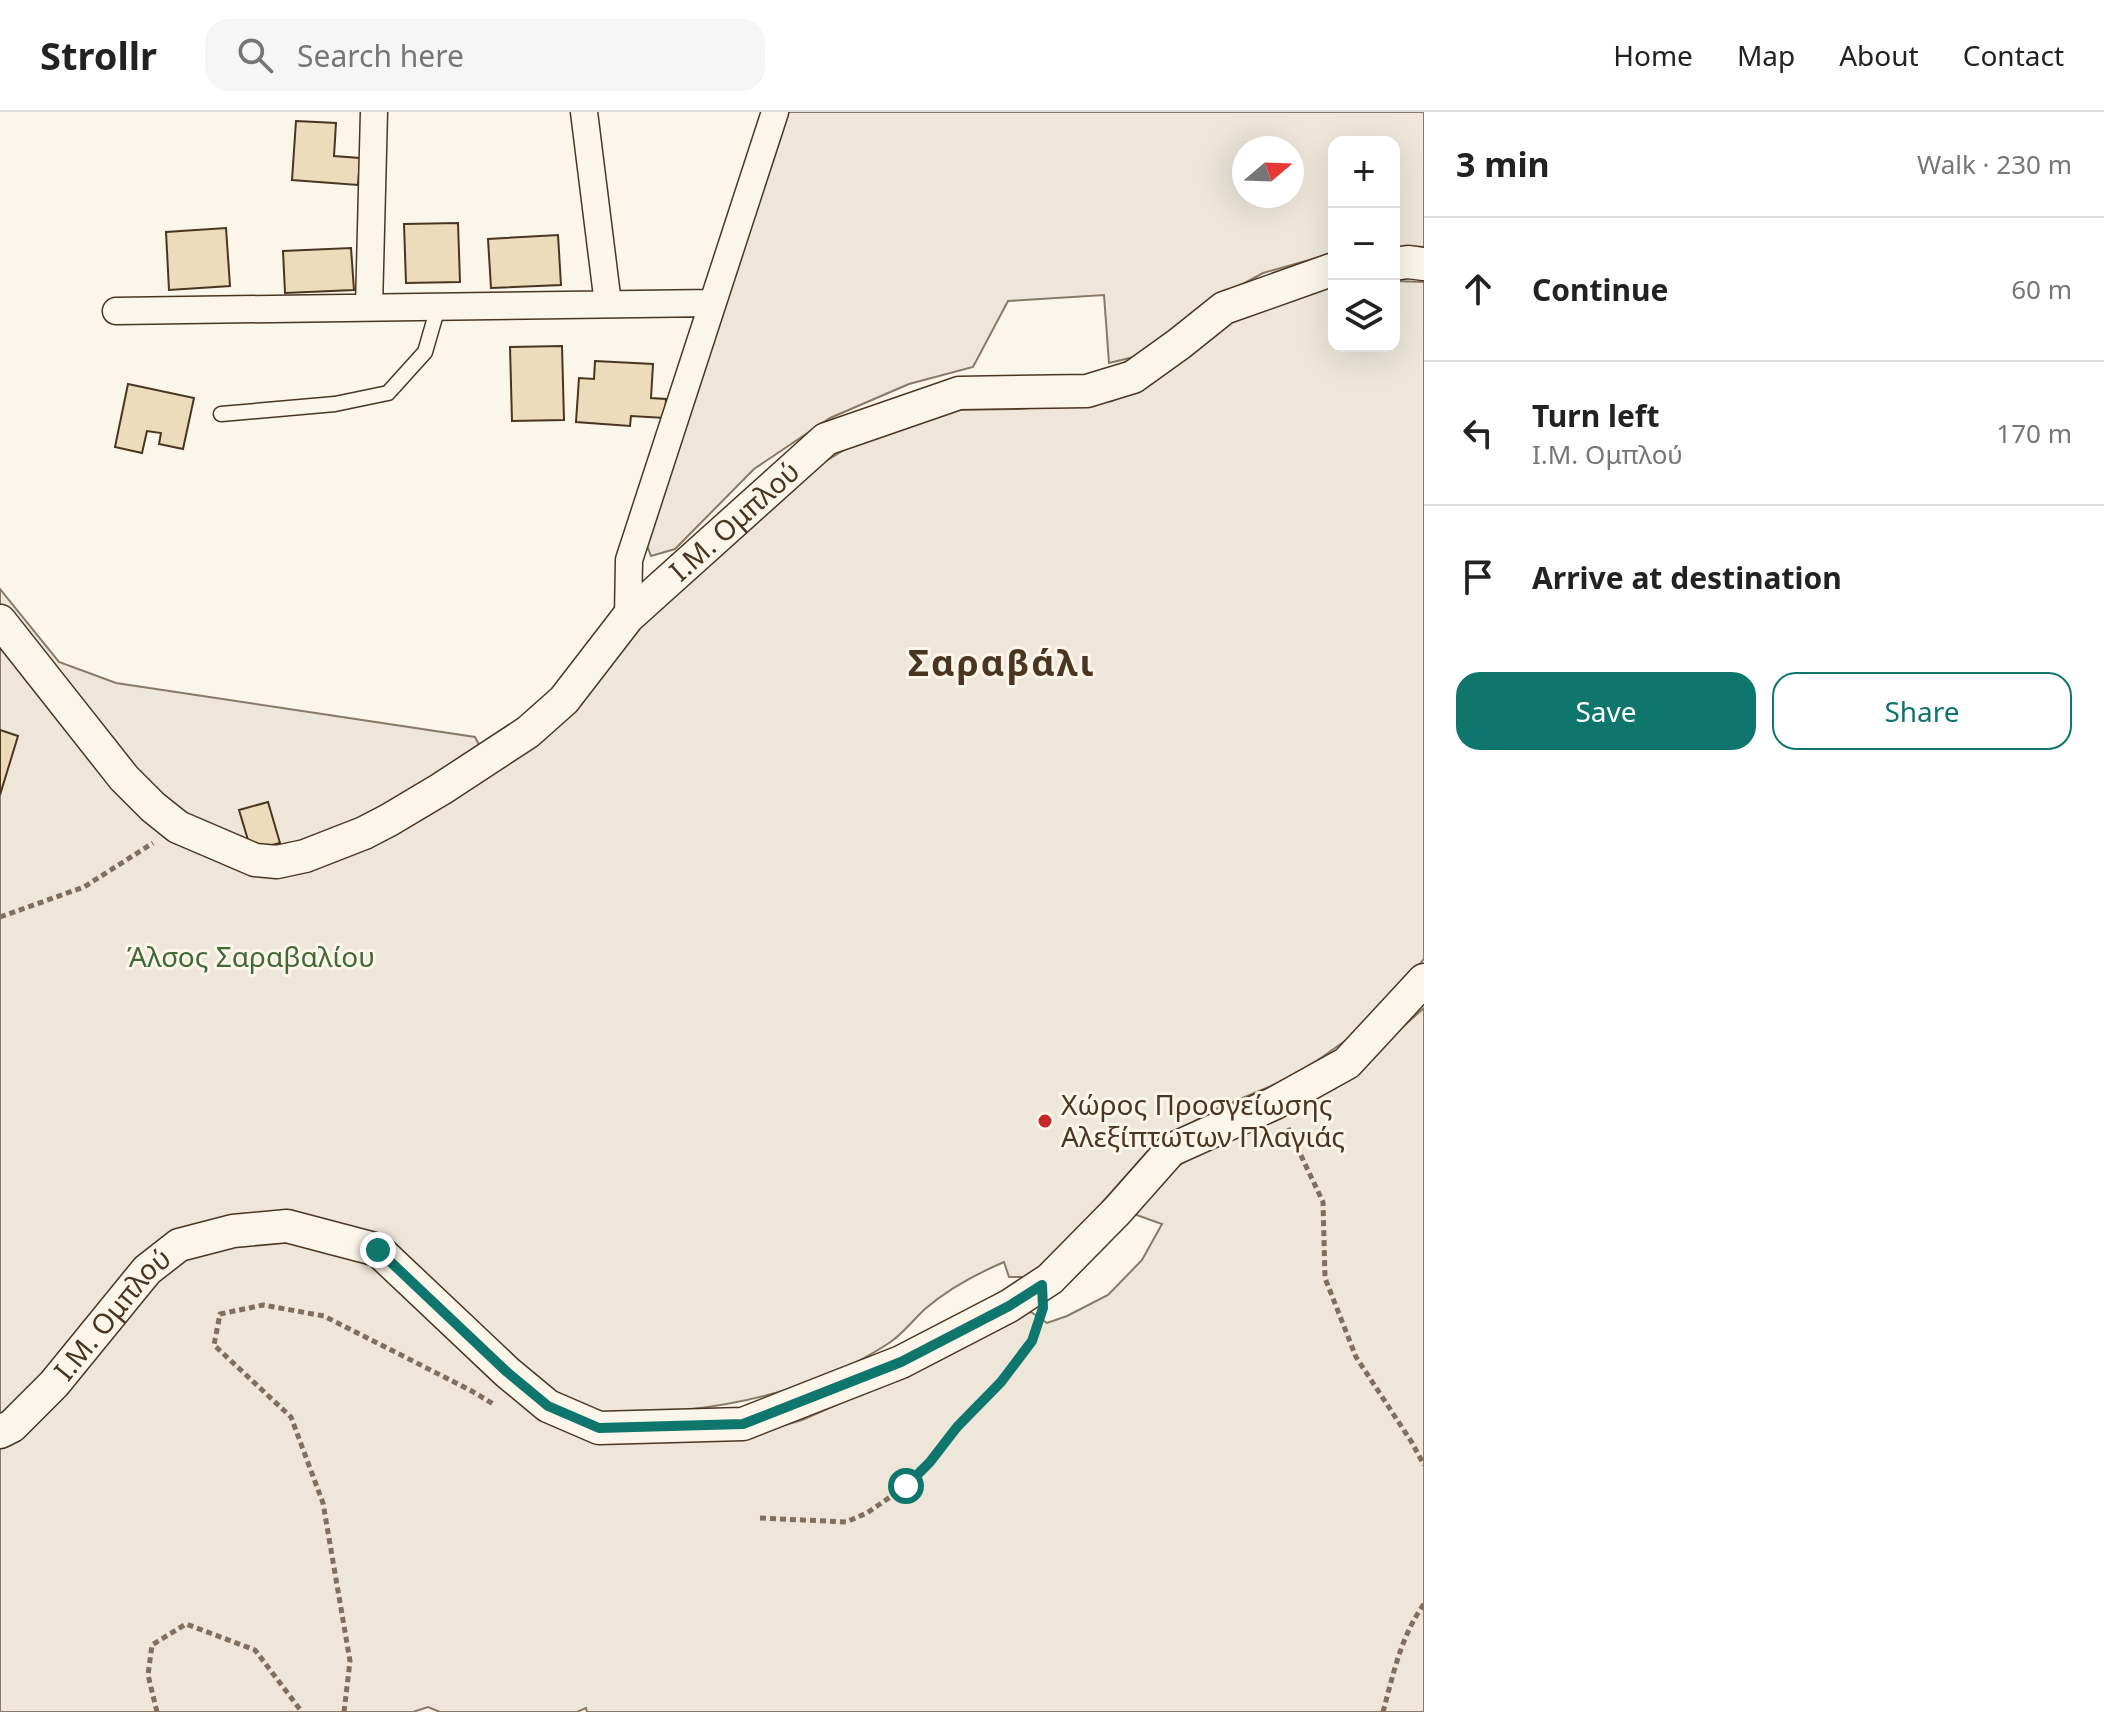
<!DOCTYPE html>
<meta charset="utf-8">
<style>
body{margin:0;font-family:"Noto Sans",sans-serif;background:#f6f6f6;color:#222}
.controls{position:absolute;right:24px;top:24px;display:grid;overflow:hidden;border-radius:16px;box-shadow:0 8px 32px #0002}
.controls button{width:72px;height:72px;display:grid;place-items:center;padding:0;border:0;border-bottom:2px solid #e0e0e0;background:#fff;color:#222;font:40px sans-serif}
.compass{position:absolute;left:1232px;top:24px;width:72px;height:72px;border-radius:50%;background:#fff;box-shadow:0 8px 32px #0002;rotate:71deg}
.stop{position:absolute;width:24px;height:24px;margin:-18px;border:6px solid #0f766e;border-radius:50%;background:#fff}
.stop.end{background:#0f766e;border-color:#fff;box-shadow:0 2px 8px #0008}
.list{margin:0;padding:0;list-style:none}
h2{display:flex;justify-content:space-between;align-items:center;height:104px;margin:0;padding:0 32px;font-size:34px}
h2 small{font-size:26px;font-weight:400;color:#767676}
.list li{display:grid;grid-template-columns:52px 1fr auto;gap:24px;align-items:center;box-sizing:border-box;height:144px;padding:0 32px;border-top:2px solid #e0e0e0}
.list b{display:block;font-size:30px;white-space:nowrap}
.list p{margin:0;font-size:26px;white-space:nowrap;color:#767676}
.list em{font-size:26px;font-style:normal;color:#767676}
.actions{display:flex;gap:16px;padding:24px 32px}
.actions a{flex:1;padding:18px 0;border:2px solid #0f766e;border-radius:24px;text-align:center;font-size:28px;color:#0f766e}
.actions .main{background:#0f766e;color:#fff}
.icon{flex:none;width:44px;height:44px;fill:none;stroke:currentColor;stroke-width:2;stroke-linecap:round;stroke-linejoin:round}
.map{position:relative;flex:none;width:1424px;height:1600px;overflow:hidden}
header{display:flex;align-items:center;gap:48px;box-sizing:border-box;height:112px;padding:0 40px;background:#fff;border-bottom:2px solid #e0e0e0}
header strong{font-size:38px}
nav{display:flex;gap:44px;margin-inline-start:auto;font-size:28px}
.search{width:560px;height:72px;background:#f6f6f6;display:flex;align-items:center;gap:20px;box-sizing:border-box;padding:0 28px;border-radius:24px;color:#767676;font-size:30px}
main{display:flex}
aside{flex:1;background:#fff}
.map>svg:first-child{display:block}
.green{fill:#ede6d9;stroke:#887966;stroke-width:2;fill-rule:evenodd}
.building{fill:#ecdcbc;stroke:#4a3520;stroke-width:2}
.lines{fill:none;stroke-linecap:round;stroke-linejoin:round}
.service-casing{stroke:#4a3520;stroke-width:17}
.minor-casing{stroke:#4a3520;stroke-width:29}
.tertiary-casing{stroke:#4a3520;stroke-width:35}
.path{stroke:#7f6f5c;stroke-width:5;stroke-dasharray:6 4;stroke-linecap:butt}
.service{stroke:#fbf6e9;stroke-width:14}
.minor{stroke:#fbf6e9;stroke-width:26}
.tertiary{stroke:#fbf6e9;stroke-width:32}
.route{stroke:#0f766e;stroke-width:10}
.poi-dot{fill:#c62828;stroke:#fbf6e9;stroke-width:3}
.labels{text-anchor:middle;stroke-width:6;stroke-linejoin:round;paint-order:stroke}
.street-label{font-size:28px;fill:#4a3520;stroke:#fbf6e9}
.park-label{font-size:28px;fill:#436837;stroke:#fbf6e9}
.poi-label{font-size:28px;fill:#4a3520;stroke:#fbf6e9;text-anchor:start}
.district-label{font-size:36px;font-weight:bold;letter-spacing:2px;fill:#4a3520;stroke:#fbf6e9}
</style>
<header>
<strong>Strollr</strong>
<div class="search"><svg class="icon" aria-label="search" viewBox="0 0 24 24"><circle cx="10" cy="10" r="6"/><path d="M15 15l6 6"/></svg>Search here</div>
<nav><a>Home</a><a>Map</a><a>About</a><a>Contact</a></nav>
</header>
<main>
<div class="map">
<svg width="1424" height="1600" viewBox="0 0 1424 1600">
<rect width="100%" height="100%" fill="#fbf6e9"/>
<path class="green" d="M787,0H1424V137L1394,138V30H1334V141L1263,161L1206,192L1134,245L1109,251L1104,183L1008,189L973,255L909,272L830,306L754,357L675,437L651,444L646,431ZM1244,36H1292V84H1244Z
M1394,169L1424,170V847L1395,883L1362,917L1318,948L1283,969L1216,997L1153,1033L1056,1143L1028,1165H1009L1004,1150C976,1162 948,1177 925,1197C913,1208 903,1222 889,1231C832,1269 760,1289 692,1297C662,1301 631,1301 600,1303L744,1325L802,1308L915,1258L1011,1204L1031,1200L1047,1211L1067,1204L1108,1183L1142,1148L1162,1112L1131,1101L1165,1064L1205,1034L1250,1012L1294,999L1361,952L1424,896V1600H587L586,1596L577,1600H440L428,1595L413,1600H0V477L59,550L116,571L475,625L494,661L620,534L797,367L860,328L945,298L1019,297L1112,289L1136,275L1242,202L1334,173V234H1394Z"/>
<path class="building" d="M296,9L336,11L334,44L360,46L358,73L292,68Z
M458,111L460,170L406,171L404,112Z
M226,116L230,174L169,178L166,120Z
M558,123L561,173L491,176L488,127Z
M351,136L354,178L285,181L283,139Z
M562,234L564,308L512,309L510,235Z
M595,249L653,252L651,286L666,287L665,306L631,304L630,314L576,310L579,266L594,267Z
M128,272L194,286L183,337L159,332L161,321L147,319L142,341L115,335Z
M0,618L18,624L0,683Z
M268,690L280,731L251,738L239,698Z"/>
<g class="lines">
<defs>
<path id="service" d="M221,302L335,292L388,281L425,240L438,195"/>
<path id="minor" d="M584,0L608,192
M369,195L374,0
M116,199L712,191
M628,505L629,448L775,0"/>
<g id="tertiary">
<path d="M1394,152L1408,150L1424,152"/>
<path id="s1" d="M0,509L124,666L153,695L178,715L255,748L277,750L305,744L364,721L389,708L441,677L528,620L564,588L628,505L826,327L959,281L1087,279L1133,265L1179,232L1224,196L1334,157"/>
<path id="s2" d="M0,1320L12,1314L54,1272L147,1158L179,1133L233,1119L287,1114L378,1138L507,1260L548,1294L599,1316L743,1312L901,1250L1009,1194L1050,1167L1117,1099L1171,1038L1275,991L1347,951L1424,868"/>
</g>
</defs>
<use href="#service" class="service-casing"/>
<use href="#minor" class="minor-casing"/>
<use href="#tertiary" class="tertiary-casing"/>
<path class="path" d="M0,805L84,775L153,731
M1288,1016L1323,1090L1325,1166L1356,1245L1411,1329L1424,1353
M760,1406L846,1410L867,1401L906,1374L930,1350L957,1315L1001,1270L1032,1229L1039,1209
M157,1600L148,1563L152,1533L186,1512L255,1538L302,1600
M344,1600L350,1549L323,1391L291,1305L214,1233L220,1202L263,1193L324,1204L470,1278L495,1293
M1383,1600C1393,1563 1401,1524 1424,1492"/>
<use href="#service" class="service"/>
<use href="#minor" class="minor"/>
<use href="#tertiary" class="tertiary"/>
</g>
<g class="lines">
<path class="route" d="M378,1138L507,1260L548,1294L599,1316L743,1312L901,1250L1009,1194L1042,1173L1043,1196L1032,1229L1001,1270L957,1315L930,1350L906,1374"/>
</g>
<circle class="poi-dot" cx="1045" cy="1009" r="8"/>
<g class="labels">
<g class="street-label">
<text dy="10" stroke="none"><textPath href="#s1" startOffset="960">Ι.Μ. Ομπλού</textPath></text>
<text dy="10" stroke="none"><textPath href="#s2" startOffset="164">Ι.Μ. Ομπλού</textPath></text>
</g>
<g class="park-label">
<text x="251" y="855">Άλσος Σαραβαλίου</text>
</g>
<g class="poi-label">
<text x="1061" y="1003">Χώρος Προσγείωσης<tspan x="1061" dy="32">Αλεξίπτωτων Πλαγιάς</tspan></text>
</g>
<g class="district-label">
<text x="1002" y="564">Σαραβάλι</text>
</g>
</g>
</svg>
<div class="controls">
<button>+</button>
<button>−</button>
<button><svg class="icon" aria-label="layers" viewBox="0 0 24 24"><path d="M12 4l9 5-9 5-9-5zM3 14l9 5 9-5"/></svg></button>
</div>
<svg class="compass" viewBox="-18 -18 36 36"><path d="M0-13l5 13h-10z" fill="#e53935"/><path d="M0 13l5-13h-10z" fill="#767676"/></svg>
<div class="stop" style="left:906px;top:1374px"></div>
<div class="stop end" style="left:378px;top:1138px"></div>
</div>
<aside>
<h2>3 min<small>Walk · 230 m</small></h2>
<ul class="list">
<li><svg class="icon" aria-label="ahead" viewBox="0 0 24 24"><path d="M12 20V5M6 11l6-6 6 6"/></svg><div><b>Continue</b></div><em>60 m</em></li>
<li><svg class="icon" aria-label="left" viewBox="0 0 24 24"><path d="M17 20v-9H6M10 6l-5 5 5 5"/></svg><div><b>Turn left</b><p>Ι.Μ. Ομπλού</p></div><em>170 m</em></li>
<li><svg class="icon" aria-label="arrive" viewBox="0 0 24 24"><path d="M6 21V4h12l-3 4 3 4H6"/></svg><div><b>Arrive at destination</b></div></li>
</ul>
<div class="actions"><a class="main">Save</a><a>Share</a></div>
</aside>
</main>
